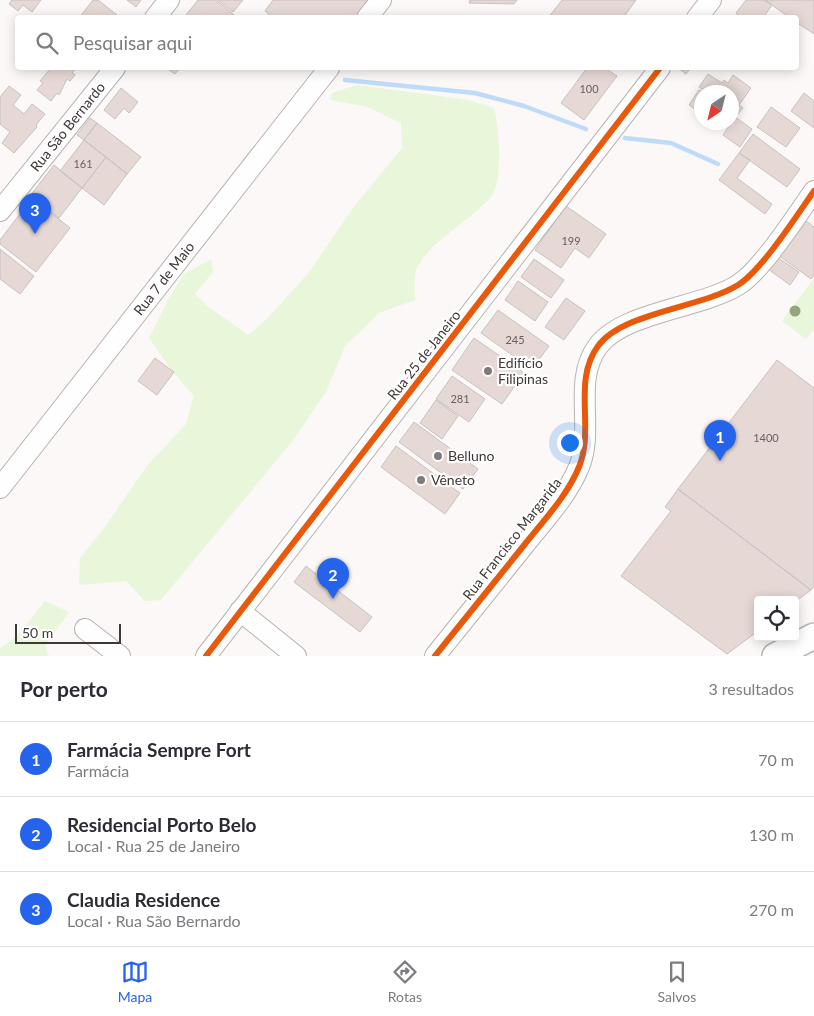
<!DOCTYPE html>
<html lang="pt">
<meta charset="utf-8">
<style>
body{margin:0;font-family:Lato,sans-serif;background:#f2f2f3;color:#2b2b33}
.controls{position:absolute;right:15px;bottom:15px;display:grid;overflow:hidden;border-radius:5px;box-shadow:0 2px 12px #0003}
.controls button{width:45px;height:45px;display:grid;place-items:center;padding:0;border:0;border-bottom:1px solid #e1e1e2;background:#fff;color:#2b2b33;font:25px sans-serif}
.compass{position:absolute;left:694px;top:85px;width:45px;height:45px;border-radius:50%;background:#fff;box-shadow:0 2px 12px #0003;rotate:215deg}
.scale{position:absolute;left:15px;bottom:12px;width:106px;box-sizing:border-box;padding-left:5px;border:2px solid #3e3836;border-top:0;font-size:14px;line-height:18px;white-space:nowrap;color:#3e3836;-webkit-text-stroke:4px #fff;paint-order:stroke}
.you{position:absolute;left:569px;top:442px;width:18px;height:18px;margin:-12px;border:4px solid #fff;border-radius:50%;background:#1a73e8;box-shadow:0 0 0 8px #1a73e833}
.badge{display:grid;place-items:center;width:32px;height:32px;border-radius:50%;background:#2563eb;color:#fff;font-size:16px;font-weight:700}
.pin{position:absolute;translate:-50% -41px;filter:drop-shadow(0 1px 2px #0008)}
.pin::after{content:'';position:absolute;top:26px;width:18px;height:15px;background:inherit;clip-path:polygon(0 0,100% 0,50% 100%)}
.list{margin:0;padding:0;list-style:none}
h2{display:flex;justify-content:space-between;align-items:center;height:65px;margin:0;padding:0 20px;font-size:21px}
h2 small{font-size:16px;font-weight:400;color:#7c7c81}
.list li{display:grid;grid-template-columns:32px 1fr auto;gap:15px;align-items:center;box-sizing:border-box;height:75px;padding:0 20px;border-top:1px solid #e1e1e2}
.list b{display:block;font-size:19px;white-space:nowrap}
.list p{margin:0;font-size:16px;white-space:nowrap;color:#7c7c81}
.list em{font-size:16px;font-style:normal;color:#7c7c81}
.icon{flex:none;width:28px;height:28px;fill:none;stroke:currentColor;stroke-width:2;stroke-linecap:round;stroke-linejoin:round}
.map{position:relative;flex:none;width:814px;height:656px;overflow:hidden}
.search{position:absolute;background:#fff;box-shadow:0 2px 12px #0003;left:15px;right:15px;top:15px;height:55px;display:flex;align-items:center;gap:12px;box-sizing:border-box;padding:0 18px;border-radius:5px;color:#7c7c81;font-size:19px}
.sheet{height:290px;background:#fff}
nav{display:flex;justify-content:space-around;align-items:center;box-sizing:border-box;height:70px;border-top:1px solid #e1e1e2;background:#fff;font-size:14px;color:#7c7c81}
nav a{display:grid;justify-items:center;gap:2px}
nav .on{color:#2563eb}
.map>svg:first-child{display:block}
.green{fill:#e8f6da}
.lines{fill:none;stroke-linecap:round;stroke-linejoin:round}
.stream{stroke:#bedcf9;stroke-width:4.5}
.building{fill:#e6d9d5;stroke:#c6c2c1}
.minor-casing{stroke:#b7b3b2;stroke-width:22}
.major-casing{stroke:#b7b3b2;stroke-width:28}
.minor{stroke:#fefefe;stroke-width:20}
.major{stroke:#fefefe;stroke-width:25}
.cycleway-casing{stroke:#fff;stroke-width:9}
.cycleway{stroke:#e8590c;stroke-width:6}
.tree{fill:#95a57e}
.poi-dot{fill:#807b7a;stroke:#fff;stroke-width:2}
.labels{text-anchor:middle;stroke-width:4.5;stroke-linejoin:round;paint-order:stroke}
.number-label{font-size:11px;fill:#68605e}
.street-label{font-size:14px;fill:#3e3836;stroke:#fff}
.poi-label{font-size:14px;fill:#3e3836;stroke:#fff;text-anchor:start}
</style>
<div class="map">
<svg width="814" height="656" viewBox="0 0 814 656">
<rect width="100%" height="100%" fill="#fbf8f7"/>
<path class="green" d="M357,85L468,100L494,108C499,127 504,182 490,198C469,222 435,237 418,266C413,274 415,291 415,300L379,313L345,346L326,392L294,439L161,600L145,601L126,581L79,585L80,558L105,527L147,466L186,424L194,396L172,371L149,338L167,302L183,275L211,259L213,272L195,294L207,306L248,335L267,319L310,271L353,208L402,148L401,123L368,107L330,100L332,93Z
M814,278V332L812,331L806,339L782,321Z
M45,601L69,612L45,646L49,656H0V649L20,633Z"/>
<g class="lines">
<path class="stream" d="M345,80L475,93L524,106L586,129
M625,138L671,143L718,164"/>
</g>
<path class="building" d="M12,0H41L32,12L23,5L18,11L9,4Z
M93,0H98L117,15L115,18H79Z
M127,0H141L136,7Z
M198,0H216L234,15L232,18H190L186,15Z
M218,0H243L233,12Z
M273,0H369L355,18L348,15L346,18H273L265,11Z
M470,0H517L514,4L469,3Z
M562,0H636L623,18H548Z
M746,0H764L772,5L763,18H742L736,13Z
M765,0H814V34L796,22V18H790Z
M51,68H76L72,73L75,75L70,81L67,79L59,95L57,93L51,101L37,90L43,83L40,81Z
M166,68H180L175,74Z
M587,68H605L617,76L584,120L561,103Z
M678,68H691L686,74Z
M708,74L722,83L724,80L728,83L733,75L751,88L739,105L743,108L738,114L732,109V92H707L699,87Z
M9,86L21,95L13,105L24,114L32,104L45,114L36,125L37,127L14,153L2,143L10,132L0,124V97Z
M121,88L138,102L129,113L124,108L115,119L104,110Z
M699,90L703,92H702V114L689,105Z
M804,93L814,101V128L791,111Z
M771,107L800,128L786,147L757,127Z
M735,117L752,129L740,147L723,135Z
M90,118L97,123L84,140L77,135Z
M97,123L141,157L127,174L84,140Z
M753,134L800,169L787,187L739,153Z
M84,140L106,157L82,188L60,171Z
M739,153L750,160L737,178L772,204L765,214L719,180Z
M106,157L127,174L104,205L82,188Z
M54,165L82,188L59,218L30,196Z
M32,198L70,228L36,272L0,244V240Z
M566,206L606,234L589,258L575,248L561,268L535,250Z
M805,220L814,227V275L811,279L778,255Z
M0,249L34,276L20,294L0,279Z
M777,257L799,272L790,285L768,269Z
M534,259L564,280L551,298L521,277Z
M518,281L548,302L535,321L505,300Z
M566,298L585,311L564,340L545,327Z
M498,310L549,346L532,369L481,333Z
M474,338L524,373L502,404L452,370Z
M155,358L174,372L157,395L138,381Z
M777,360L814,388V586L811,590L678,489Z
M452,376L485,399L469,422L436,399Z
M436,400L458,416L442,439L420,423Z
M414,422L478,469L463,489L399,442Z
M396,446L460,493L445,514L381,467Z
M678,489L811,590L795,602V600H758V631L727,654L621,576L671,511L665,507Z
M306,566L372,617L360,632L294,582Z"/>
<g class="lines">
<defs>
<g id="minor">
<path d="M155,18L169,0"/>
<path d="M367,18L381,0"/>
<path d="M697,18L711,0"/>
<path id="s1" d="M0,211L115,68"/>
<path id="s2" d="M0,488L329,68"/>
<path d="M240,611L296,656"/>
<path d="M85,629L120,656"/>
<path d="M206,656L660,68"/>
<path d="M435,656C465,619 495,581 525,544C544,520 567,496 579,467C595,428 572,381 598,346C623,312 701,308 738,285C762,270 797,215 814,191"/>
</g>
<path id="major" d="M775,656L814,636"/>
</defs>
<use href="#minor" class="minor-casing"/>
<use href="#major" class="major-casing"/>
<use href="#minor" class="minor"/>
<use href="#major" class="major"/>
<defs>
<path id="cycleway" d="M206,656L660,68
M435,656C465,619 495,581 525,544C544,520 567,496 579,467C595,428 572,381 598,346C623,312 701,308 738,285C762,270 797,215 814,191"/>
</defs>
<use href="#cycleway" class="cycleway-casing"/>
<use href="#cycleway" class="cycleway"/>
</g>
<circle class="tree" cx="795" cy="311" r="5.5"/>
<g class="poi-dot">
<circle cx="488" cy="371" r="5"/>
<circle cx="438" cy="456" r="5"/>
<circle cx="421" cy="480" r="5"/>
</g>
<g class="labels">
<g class="number-label">
<text x="589" y="93">100</text>
<text x="83" y="168">161</text>
<text x="571" y="245">199</text>
<text x="515" y="344">245</text>
<text x="460" y="403">281</text>
<text x="766" y="442">1400</text>
</g>
<g class="street-label">
<text dy="5" stroke="none"><textPath href="#s1" startOffset="108">Rua São Bernardo</textPath></text>
<text dy="5" stroke="none"><textPath href="#s2" startOffset="266">Rua 7 de Maio</textPath></text>
<text transform="translate(424 355) rotate(-52)" y="5">Rua 25 de Janeiro</text>
<text transform="translate(512 539) rotate(-52)" y="5">Rua Francisco Margarida</text>
</g>
<g class="poi-label">
<text x="498" y="368">Edifício<tspan x="498" dy="16">Filipinas</tspan></text>
<text x="448" y="461">Belluno</text>
<text x="431" y="485">Vêneto</text>
</g>
</g>
</svg>
<div class="controls">
<button><svg class="icon" aria-label="locate" viewBox="0 0 24 24"><circle cx="12" cy="12" r="6"/><path d="M12 2v4M12 18v4M2 12h4M18 12h4"/></svg></button>
</div>
<svg class="compass" viewBox="-18 -18 36 36"><path d="M0-13l5 13h-10z" fill="#e53935"/><path d="M0 13l5-13h-10z" fill="#7c7c81"/></svg>
<div class="scale">50 m</div>
<div class="you"></div>
<div class="pin badge" style="left:720px;top:461px">1</div>
<div class="pin badge" style="left:333px;top:599px">2</div>
<div class="pin badge" style="left:35px;top:234px">3</div>
<div class="search"><svg class="icon" aria-label="search" viewBox="0 0 24 24"><circle cx="10" cy="10" r="6"/><path d="M15 15l6 6"/></svg>Pesquisar aqui</div>
</div>
<section class="sheet">
<h2>Por perto<small>3 resultados</small></h2>
<ul class="list">
<li><span class="badge">1</span><div><b>Farmácia Sempre Fort</b><p>Farmácia</p></div><em>70 m</em></li>
<li><span class="badge">2</span><div><b>Residencial Porto Belo</b><p>Local · Rua 25 de Janeiro</p></div><em>130 m</em></li>
<li><span class="badge">3</span><div><b>Claudia Residence</b><p>Local · Rua São Bernardo</p></div><em>270 m</em></li>
</ul>
</section>
<nav>
<a class="on"><svg class="icon" aria-label="map" viewBox="0 0 24 24"><path d="M3 6l6-2 6 2 6-2v14l-6 2-6-2-6 2zM9 4v14M15 6v14"/></svg>Mapa</a>
<a><svg class="icon" aria-label="directions" viewBox="0 0 24 24"><path d="M12 3l9 9-9 9-9-9zM9 14v-3h6M13 9l2 2-2 2"/></svg>Rotas</a>
<a><svg class="icon" aria-label="saved" viewBox="0 0 24 24"><path d="M7 4h10v16l-5-4-5 4z"/></svg>Salvos</a>
</nav>
